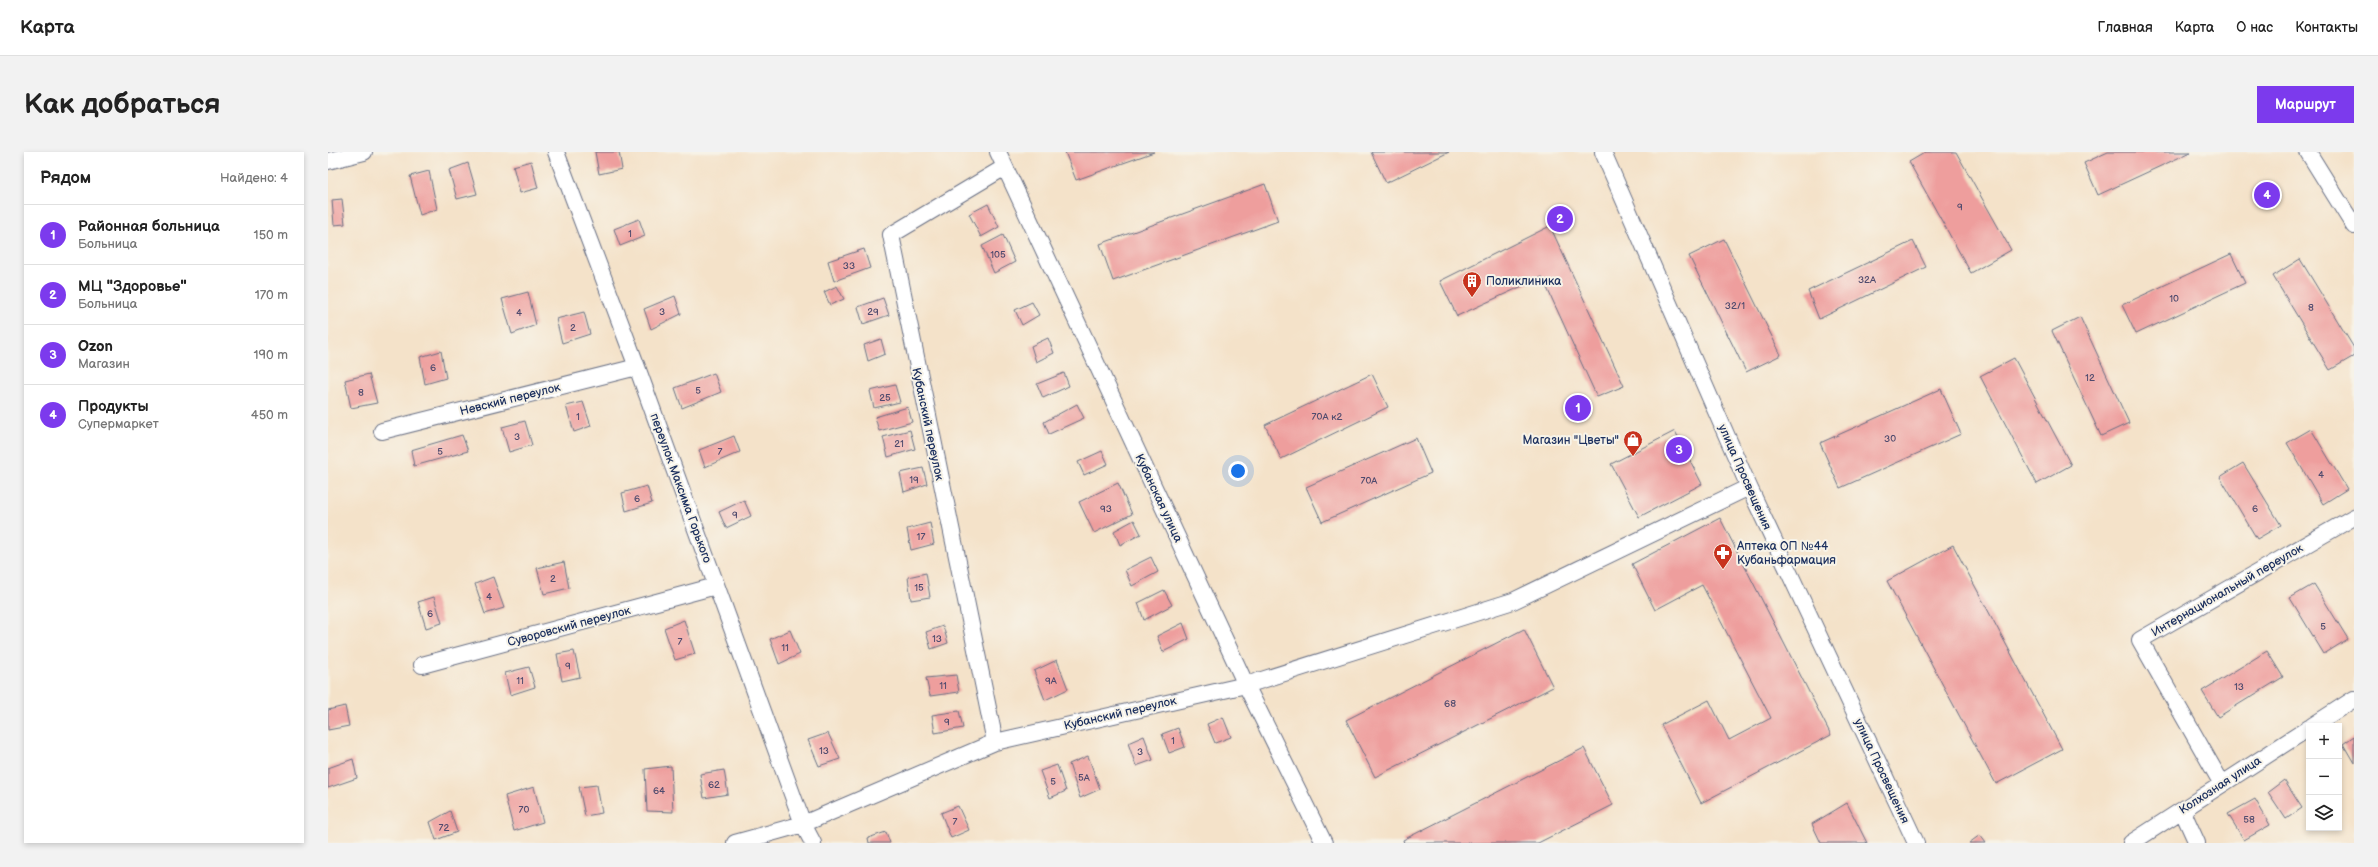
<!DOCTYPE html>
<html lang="ru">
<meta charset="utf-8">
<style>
body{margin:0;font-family:"Balsamiq Sans",sans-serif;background:#f2f2f2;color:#222}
.controls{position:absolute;right:12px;bottom:12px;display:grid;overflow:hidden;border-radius:0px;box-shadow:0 2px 6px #0003}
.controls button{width:36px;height:36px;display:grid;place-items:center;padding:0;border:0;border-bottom:1px solid #e0e0e0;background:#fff;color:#222;font:20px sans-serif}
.you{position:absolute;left:910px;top:319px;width:14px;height:14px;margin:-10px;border:3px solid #fff;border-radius:50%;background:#1a73e8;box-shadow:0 0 0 6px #1a73e833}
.badge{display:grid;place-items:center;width:26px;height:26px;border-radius:50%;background:#7c3aed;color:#fff;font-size:13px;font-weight:700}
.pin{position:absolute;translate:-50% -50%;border:2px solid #fff;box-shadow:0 1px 4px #0006}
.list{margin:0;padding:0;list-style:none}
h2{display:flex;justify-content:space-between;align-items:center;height:52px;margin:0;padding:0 16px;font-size:17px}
h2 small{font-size:13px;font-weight:400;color:#767676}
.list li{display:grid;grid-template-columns:26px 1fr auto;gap:12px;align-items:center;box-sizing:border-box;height:60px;padding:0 16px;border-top:1px solid #e0e0e0}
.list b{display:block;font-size:15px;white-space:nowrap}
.list p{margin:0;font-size:13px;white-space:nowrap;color:#767676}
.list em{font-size:13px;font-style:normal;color:#767676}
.icon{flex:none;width:22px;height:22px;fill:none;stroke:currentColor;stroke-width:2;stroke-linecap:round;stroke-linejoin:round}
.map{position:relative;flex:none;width:2026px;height:691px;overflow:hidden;border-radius:0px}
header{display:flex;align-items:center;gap:24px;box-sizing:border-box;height:56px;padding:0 20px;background:#fff;border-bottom:1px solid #e0e0e0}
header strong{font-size:19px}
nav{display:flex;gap:22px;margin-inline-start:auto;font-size:14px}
.intro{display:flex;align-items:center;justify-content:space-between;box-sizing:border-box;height:96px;padding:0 24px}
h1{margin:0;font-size:28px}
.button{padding:10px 18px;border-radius:0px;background:#7c3aed;color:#fff;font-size:14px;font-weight:700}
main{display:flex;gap:24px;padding:0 24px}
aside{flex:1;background:#fff;border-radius:0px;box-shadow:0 2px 6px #0003}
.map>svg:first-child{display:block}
.building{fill:#ee9e9d}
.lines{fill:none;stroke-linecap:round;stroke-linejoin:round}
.minor-casing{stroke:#676e83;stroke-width:18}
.minor{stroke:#fff;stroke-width:16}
.labels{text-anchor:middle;stroke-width:4;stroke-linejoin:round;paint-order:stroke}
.number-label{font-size:10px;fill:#504b6e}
.poi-label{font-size:12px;fill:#1b2f5e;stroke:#f7f3e8;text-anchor:start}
.street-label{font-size:12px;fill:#1b2f5e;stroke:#f7f3e8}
</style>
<header>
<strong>Карта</strong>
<nav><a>Главная</a><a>Карта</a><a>О нас</a><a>Контакты</a></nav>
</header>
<div class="intro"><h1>Как добраться</h1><a class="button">Маршрут</a></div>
<main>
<aside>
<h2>Рядом<small>Найдено: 4</small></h2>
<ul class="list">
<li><span class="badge">1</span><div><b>Районная больница</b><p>Больница</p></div><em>150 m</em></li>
<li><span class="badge">2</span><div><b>МЦ &quot;Здоровье&quot;</b><p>Больница</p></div><em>170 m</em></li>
<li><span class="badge">3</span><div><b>Ozon</b><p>Магазин</p></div><em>190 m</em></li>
<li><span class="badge">4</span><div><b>Продукты</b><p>Супермаркет</p></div><em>450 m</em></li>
</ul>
</aside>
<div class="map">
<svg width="2026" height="691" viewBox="0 0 2026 691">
<rect width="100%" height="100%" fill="#f7f3e8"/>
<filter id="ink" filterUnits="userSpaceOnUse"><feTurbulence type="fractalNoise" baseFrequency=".025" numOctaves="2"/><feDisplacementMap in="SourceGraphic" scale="8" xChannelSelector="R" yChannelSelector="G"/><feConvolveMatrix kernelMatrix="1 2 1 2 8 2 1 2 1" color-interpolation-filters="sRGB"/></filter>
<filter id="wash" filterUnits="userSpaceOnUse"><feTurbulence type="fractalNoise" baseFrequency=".012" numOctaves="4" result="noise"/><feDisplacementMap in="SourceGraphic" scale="16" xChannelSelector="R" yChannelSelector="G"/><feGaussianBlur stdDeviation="0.9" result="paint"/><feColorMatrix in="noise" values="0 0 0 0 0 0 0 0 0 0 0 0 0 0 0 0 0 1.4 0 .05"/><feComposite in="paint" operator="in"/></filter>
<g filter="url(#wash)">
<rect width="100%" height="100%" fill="#f4e2c9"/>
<g id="blocks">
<path class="building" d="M267,0H291L294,17L271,22Z
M737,0H826L748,28Z
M1043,0H1121L1058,31Z
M1598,0H1628L1683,98L1643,121L1581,10Z
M1780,0H1863L1770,43L1756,11Z
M203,9L210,36L192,41L185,14Z
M140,11L149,42L129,47L121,18Z
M101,19L109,57L92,63L82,24Z
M937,32L950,69L785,129L772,92Z
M14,47L17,72L6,73L4,48Z
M660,52L671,75L653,85L641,62Z
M311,67L317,84L292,94L286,77Z
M1222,74L1296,234L1269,245L1214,125L1129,164L1112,129Z
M675,83L687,110L666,121L654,94Z
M1396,87L1453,203L1418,220L1361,104Z
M1585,89L1598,115L1491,167L1480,139Z
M536,97L542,116L506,129L500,109Z
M1903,102L1917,131L1808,182L1794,153Z
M1972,107L2026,196V204L2002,218L1945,124Z
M509,134L516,147L502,153L496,140Z
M200,140L208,173L184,182L174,147Z
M347,144L353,162L323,177L316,157Z
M555,146L561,163L535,172L530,155Z
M704,150L711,163L694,173L687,158Z
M256,160L262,182L234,191L228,167Z
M1752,165L1801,271L1773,284L1724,179Z
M720,186L726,201L708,210L703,194Z
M553,187L557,202L540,209L536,193Z
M113,199L118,226L97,232L92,205Z
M1686,206L1743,313L1709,332L1652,224Z
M386,221L393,240L354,256L347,236Z
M736,221L741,234L715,246L709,232Z
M41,222L49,251L23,256L17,228Z
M1044,222L1060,255L953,307L937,273Z
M567,233L572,250L546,256L542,239Z
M1613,237L1633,282L1512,336L1492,291Z
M255,250L263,274L246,280L238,254Z
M749,252L756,266L721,282L716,270Z
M580,255L584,270L551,279L547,265Z
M197,269L204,293L181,300L174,275Z
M1983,277L2019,337L1995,352L1959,291Z
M582,278L587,297L560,305L555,285Z
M1347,279L1374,332L1311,365L1283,312Z
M134,283L140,299L86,314L83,298Z
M406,284L412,300L377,315L371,298Z
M1088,286L1103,321L994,370L978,335Z
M774,299L780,312L756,323L750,310Z
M1915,311L1953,373L1929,387L1892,325Z
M595,316L599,332L576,340L572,321Z
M790,331L804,362L766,381L751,350Z
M319,334L324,351L298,359L294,341Z
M416,348L423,364L398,376L391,360Z
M1392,366L1503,583L1373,651L1333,573L1381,548L1401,588L1443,566L1374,433L1327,458L1304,412Z
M806,368L813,382L792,393L786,379Z
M602,371L606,392L583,398L579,377Z
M1625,393L1734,597L1668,632L1559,429Z
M823,405L830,420L804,434L797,418Z
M236,410L241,436L216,442L209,416Z
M598,421L602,445L583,448L580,425Z
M165,425L176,456L157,462L147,432Z
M1986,432L2020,487L1996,502L1962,446Z
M836,438L844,453L816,468L810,451Z
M106,445L114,471L98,476L90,450Z
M356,468L367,502L347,508L336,476Z
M855,471L861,487L835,500L829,484Z
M615,474L620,491L603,497L598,480Z
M1196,477L1225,535L1047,625L1018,568Z
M462,478L472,502L451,512L442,487Z
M246,499L252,525L234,529L229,502Z
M1939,499L1955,525L1890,565L1874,539Z
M729,508L740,537L717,548L706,519Z
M201,515L207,535L182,543L177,521Z
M628,523L631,540L602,544L598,526Z
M17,554L21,574L0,578V558Z
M631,559L635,576L607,581L604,563Z
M895,565L903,585L887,591L879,572Z
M850,576L857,595L841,601L834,582Z
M500,581L512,607L491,614L480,588Z
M816,584L825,608L808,614L800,591Z
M2026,584V611L2015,592Z
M1256,596L1285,653L1210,691H1076L1075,688Z
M760,604L772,637L752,646L741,612Z
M25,607L29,626L0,636V616Z
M729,613L738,639L722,646L712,619Z
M343,614L345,660L319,659L317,617Z
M396,618L400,642L376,646L372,622Z
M1956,628L1974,656L1958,667L1940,640Z
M269,633L274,661L257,664L251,635Z
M206,635L215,670L186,679L177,644Z
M1927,647L1942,673L1916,688L1900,662Z
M1519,651L1539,691H1493L1484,672Z
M630,654L641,678L623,686L613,661Z
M122,659L129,680L108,688L102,670Z
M558,680L562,691H541L540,686Z
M1652,683L1658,691H1641Z"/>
</g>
</g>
<g filter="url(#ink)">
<use href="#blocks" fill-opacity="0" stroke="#676e83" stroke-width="1"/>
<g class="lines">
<defs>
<path id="minor" d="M228,0L309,215L475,672L485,691
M670,0L918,533L996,691
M1275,0L1421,335L1588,691
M1980,0L2026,74
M0,9L36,0
M54,279L309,215
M94,513L388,434
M1984,574L2026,547
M667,590L563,83L677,15
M1894,632L1812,488L2026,365
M1854,658L1869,691
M407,691L475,672L667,590L918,533L1185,449L1421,335
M1803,691L1981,576"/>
</defs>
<use href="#minor" class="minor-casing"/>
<use href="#minor" class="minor"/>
</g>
</g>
<defs>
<symbol id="building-pin" viewBox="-11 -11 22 30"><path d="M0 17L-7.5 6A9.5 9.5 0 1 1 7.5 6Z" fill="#c8321e" stroke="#f7f3e8"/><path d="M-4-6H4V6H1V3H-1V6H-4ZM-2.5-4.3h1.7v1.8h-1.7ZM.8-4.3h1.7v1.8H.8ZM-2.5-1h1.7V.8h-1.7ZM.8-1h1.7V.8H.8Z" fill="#fff"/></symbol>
<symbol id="shop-pin" viewBox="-11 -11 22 30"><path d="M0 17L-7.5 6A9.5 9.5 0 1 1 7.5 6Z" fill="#c8321e" stroke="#f7f3e8"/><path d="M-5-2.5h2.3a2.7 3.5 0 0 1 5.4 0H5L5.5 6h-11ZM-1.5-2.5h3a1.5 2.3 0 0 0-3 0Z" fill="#fff"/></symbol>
<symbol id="pharmacy-pin" viewBox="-11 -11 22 30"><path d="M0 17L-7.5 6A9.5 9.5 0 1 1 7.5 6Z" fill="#c8321e" stroke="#f7f3e8"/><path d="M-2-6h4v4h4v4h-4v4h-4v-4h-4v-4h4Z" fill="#fff"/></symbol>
</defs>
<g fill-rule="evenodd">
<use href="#building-pin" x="1133" y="118" width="22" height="30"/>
<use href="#shop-pin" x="1294" y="277" width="22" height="30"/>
<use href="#pharmacy-pin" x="1384" y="390" width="22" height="30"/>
</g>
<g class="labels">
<g class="number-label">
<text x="1632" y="58">9</text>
<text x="302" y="85">1</text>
<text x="670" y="106">105</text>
<text x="521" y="117">33</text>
<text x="1539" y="131">32А</text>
<text x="1846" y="150">10</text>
<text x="1407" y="157">32/1</text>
<text x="1983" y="159">8</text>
<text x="334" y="163">3</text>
<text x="545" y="163">29</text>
<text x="191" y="164">4</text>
<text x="245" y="179">2</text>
<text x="105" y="219">6</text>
<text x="1762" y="229">12</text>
<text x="370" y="242">5</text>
<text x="33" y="244">8</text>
<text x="557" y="249">25</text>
<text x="250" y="268">1</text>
<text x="999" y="268">70А к2</text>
<text x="189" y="288">3</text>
<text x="1562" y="290">30</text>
<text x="571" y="295">21</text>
<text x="112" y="303">5</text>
<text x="392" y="303">7</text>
<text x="1993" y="326">4</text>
<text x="586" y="331">19</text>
<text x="1041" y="332">70А</text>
<text x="309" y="350">6</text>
<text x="778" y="360">93</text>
<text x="1927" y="360">6</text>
<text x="407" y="366">9</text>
<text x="593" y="388">17</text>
<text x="225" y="430">2</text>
<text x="591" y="439">15</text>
<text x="161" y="448">4</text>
<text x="102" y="465">6</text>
<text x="1995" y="478">5</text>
<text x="609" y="490">13</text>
<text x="352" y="493">7</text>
<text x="457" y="499">11</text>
<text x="240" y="517">9</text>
<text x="192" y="532">11</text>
<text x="723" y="532">9А</text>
<text x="615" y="537">11</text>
<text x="1911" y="538">13</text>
<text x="1122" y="555">68</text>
<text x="619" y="573">9</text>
<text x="845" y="592">1</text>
<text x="496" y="602">13</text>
<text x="812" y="603">3</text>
<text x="756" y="629">5А</text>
<text x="725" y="633">5</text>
<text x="386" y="636">62</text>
<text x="331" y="642">64</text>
<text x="196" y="661">70</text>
<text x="1921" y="671">58</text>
<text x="627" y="673">7</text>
<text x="116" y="679">72</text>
</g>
<g class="poi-label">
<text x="1158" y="133">Поликлиника</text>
<text x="1291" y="292" text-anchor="end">Магазин "Цветы"</text>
<text x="1409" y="398">Аптека ОП №44<tspan x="1409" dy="14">Кубаньфармация</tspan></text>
</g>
<g class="street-label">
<text transform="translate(182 247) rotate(-14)" y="4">Невский переулок</text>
<text transform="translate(600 272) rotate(78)" y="4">Кубанский переулок</text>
<text transform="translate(1417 325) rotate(66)" y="4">улица Просвещения</text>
<text transform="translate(353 336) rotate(70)" y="4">переулок Максима Горького</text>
<text transform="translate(831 346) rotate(65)" y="4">Кубанская улица</text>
<text transform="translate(1899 438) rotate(-30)" y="4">Интернациональный переулок</text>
<text transform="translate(241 474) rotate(-15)" y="4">Суворовский переулок</text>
<text transform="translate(792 561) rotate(-13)" y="4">Кубанский переулок</text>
<text transform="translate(1554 619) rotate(65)" y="4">улица Просвещения</text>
<text transform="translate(1892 633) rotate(-33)" y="4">Колхозная улица</text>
</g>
</g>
</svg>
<div class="controls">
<button>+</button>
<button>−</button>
<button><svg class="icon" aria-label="layers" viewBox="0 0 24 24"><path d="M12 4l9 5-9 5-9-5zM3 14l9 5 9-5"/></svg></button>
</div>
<div class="you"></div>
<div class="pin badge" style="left:1250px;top:256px">1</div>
<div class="pin badge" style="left:1232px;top:67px">2</div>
<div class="pin badge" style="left:1351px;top:298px">3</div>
<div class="pin badge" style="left:1939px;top:43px">4</div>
</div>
</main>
